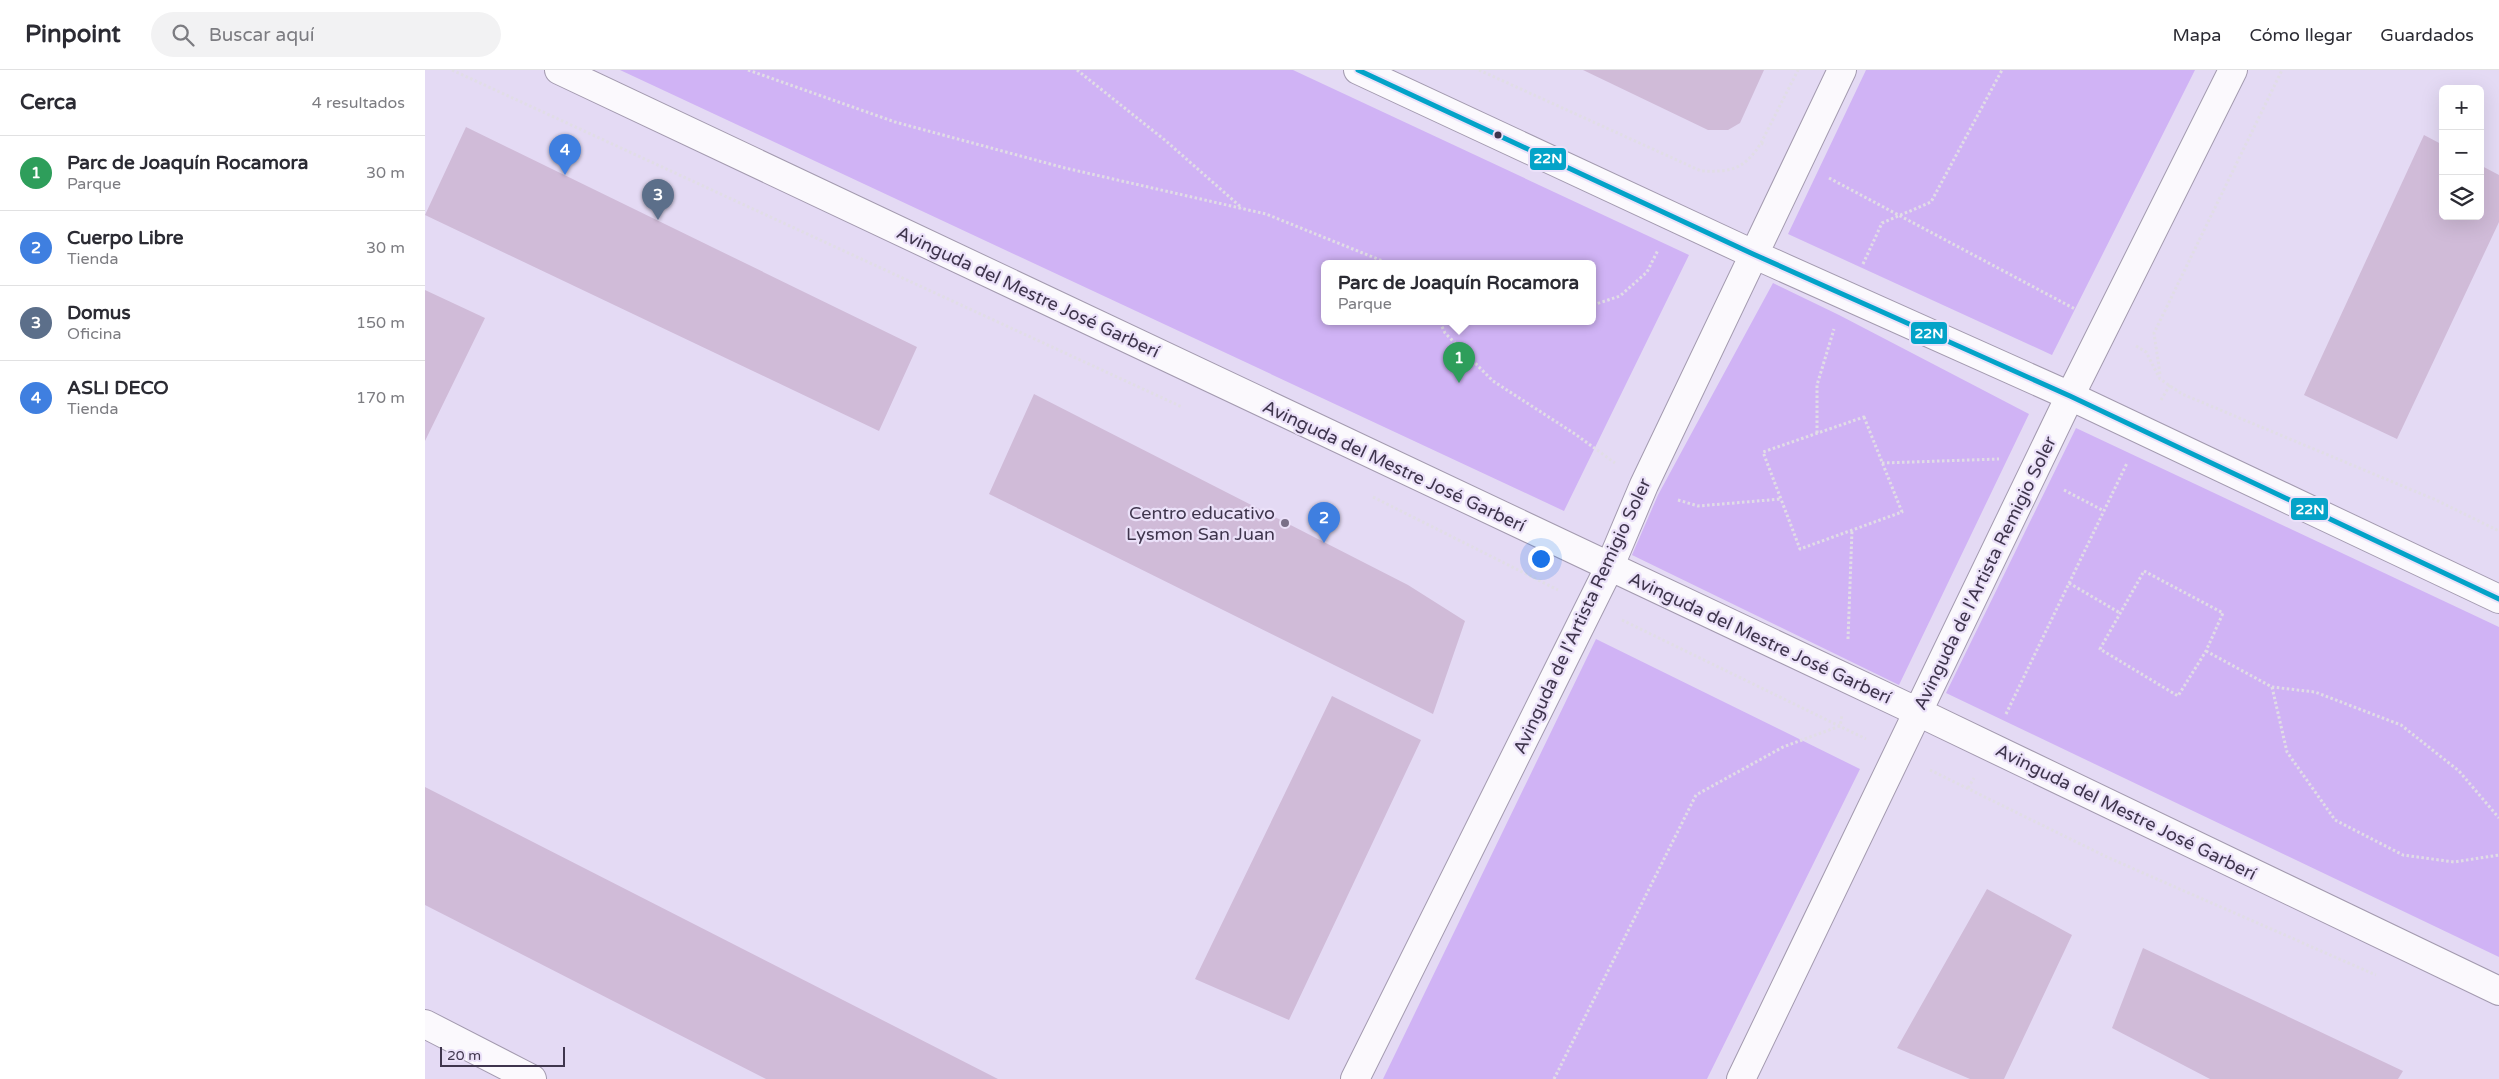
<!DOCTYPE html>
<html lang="es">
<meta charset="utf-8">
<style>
body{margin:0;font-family:"Varela Round",sans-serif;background:#f2f2f3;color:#2b2b33}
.controls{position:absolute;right:15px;top:15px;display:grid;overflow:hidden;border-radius:8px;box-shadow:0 5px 20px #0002}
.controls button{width:45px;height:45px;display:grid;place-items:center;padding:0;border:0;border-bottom:1px solid #e1e1e2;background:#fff;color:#2b2b33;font:25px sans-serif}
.scale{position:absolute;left:15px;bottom:12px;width:125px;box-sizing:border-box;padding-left:5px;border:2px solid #3f354d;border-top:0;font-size:14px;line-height:18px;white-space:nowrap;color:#3f354d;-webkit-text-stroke:4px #ebe1f9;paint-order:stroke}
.you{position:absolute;left:1115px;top:488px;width:18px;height:18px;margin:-12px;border:4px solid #fff;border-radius:50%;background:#1a73e8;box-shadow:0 0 0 8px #1a73e833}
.badge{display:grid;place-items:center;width:32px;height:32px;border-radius:50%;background:#ea580c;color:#fff;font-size:16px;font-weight:700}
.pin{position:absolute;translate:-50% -41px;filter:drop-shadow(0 1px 2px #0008)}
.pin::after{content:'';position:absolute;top:26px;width:18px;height:15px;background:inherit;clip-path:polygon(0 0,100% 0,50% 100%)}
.popup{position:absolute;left:896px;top:190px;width:275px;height:65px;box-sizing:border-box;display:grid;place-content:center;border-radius:8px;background:#fff;filter:drop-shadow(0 1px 4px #0005);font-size:16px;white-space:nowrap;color:#7c7c81}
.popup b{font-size:19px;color:#2b2b33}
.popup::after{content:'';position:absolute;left:50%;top:100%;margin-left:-10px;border:10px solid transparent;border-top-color:#fff}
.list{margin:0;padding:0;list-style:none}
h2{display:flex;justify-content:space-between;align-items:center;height:65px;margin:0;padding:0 20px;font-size:21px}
h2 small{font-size:16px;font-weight:400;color:#7c7c81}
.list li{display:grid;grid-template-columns:32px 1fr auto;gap:15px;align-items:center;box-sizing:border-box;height:75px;padding:0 20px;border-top:1px solid #e1e1e2}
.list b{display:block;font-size:19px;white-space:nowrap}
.list p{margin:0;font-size:16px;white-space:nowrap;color:#7c7c81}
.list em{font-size:16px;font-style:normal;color:#7c7c81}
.icon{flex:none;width:28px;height:28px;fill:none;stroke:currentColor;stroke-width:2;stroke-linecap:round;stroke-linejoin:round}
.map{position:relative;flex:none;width:2074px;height:1009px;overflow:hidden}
header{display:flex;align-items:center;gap:30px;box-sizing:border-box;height:70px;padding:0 25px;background:#fff;border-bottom:1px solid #e1e1e2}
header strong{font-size:24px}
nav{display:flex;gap:28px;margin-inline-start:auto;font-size:18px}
.search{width:350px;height:45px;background:#f2f2f3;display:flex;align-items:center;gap:12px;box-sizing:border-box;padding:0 18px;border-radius:28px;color:#7c7c81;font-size:19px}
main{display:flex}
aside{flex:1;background:#fff}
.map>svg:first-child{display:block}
.green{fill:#d0b3f5;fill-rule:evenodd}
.building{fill:#d0bbd8}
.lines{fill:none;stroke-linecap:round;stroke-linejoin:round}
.minor-casing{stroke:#a39aaf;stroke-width:30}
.path{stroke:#e1dde6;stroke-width:3;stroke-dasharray:2.5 2.5;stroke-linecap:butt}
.minor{stroke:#fbf9fd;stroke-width:28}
.bus-1-casing{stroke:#ebe1f9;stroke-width:9}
.bus-1{stroke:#03a3c8;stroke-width:5}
.bus-dot{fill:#3f354d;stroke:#ebe1f9;stroke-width:2}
.poi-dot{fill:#796f87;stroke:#ebe1f9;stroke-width:2}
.labels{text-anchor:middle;stroke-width:4.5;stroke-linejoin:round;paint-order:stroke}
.street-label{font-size:18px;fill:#3f354d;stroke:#ebe1f9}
.poi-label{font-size:18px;fill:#3f354d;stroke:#ebe1f9;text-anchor:end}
.line-badge{stroke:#ebe1f9;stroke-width:2}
.badge-label{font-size:14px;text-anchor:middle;font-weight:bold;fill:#fff}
</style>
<header>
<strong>Pinpoint</strong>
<div class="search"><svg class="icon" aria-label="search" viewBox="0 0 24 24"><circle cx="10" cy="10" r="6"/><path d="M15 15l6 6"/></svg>Buscar aquí</div>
<nav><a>Mapa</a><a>Cómo llegar</a><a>Guardados</a></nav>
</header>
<main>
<aside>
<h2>Cerca<small>4 resultados</small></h2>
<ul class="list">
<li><span class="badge" style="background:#2e9e5b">1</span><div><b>Parc de Joaquín Rocamora</b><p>Parque</p></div><em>30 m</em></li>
<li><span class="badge" style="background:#3f7fe0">2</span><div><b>Cuerpo Libre</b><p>Tienda</p></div><em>30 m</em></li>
<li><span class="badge" style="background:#5c6f8a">3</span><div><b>Domus</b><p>Oficina</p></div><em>150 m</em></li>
<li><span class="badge" style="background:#3f7fe0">4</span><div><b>ASLI DECO</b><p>Tienda</p></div><em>170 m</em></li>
</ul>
</aside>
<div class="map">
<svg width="2074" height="1009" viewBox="0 0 2074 1009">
<rect width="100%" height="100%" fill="#e4daf4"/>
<path class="green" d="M195,0H868L1264,185L1139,441ZM1168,194V252H900V194Z
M1441,0H1770L1627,285L1363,164Z
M1348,213L1414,245L1604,344L1474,615L1207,485L1233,425Z
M1651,358L2074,557V887L1521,623Z
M1171,569L1435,699L1282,1009H958Z"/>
<path class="building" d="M1158,0H1339L1315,53L1303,60H1283Z
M41,57L492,277L454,361L0,145Z
M1999,65L2018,75V146H2055V95L2074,105V152L1972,369L1879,325Z
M0,220L60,248L0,371Z
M609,324L983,515L1040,551L1008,644L564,424Z
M907,626L996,670L864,950L770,909Z
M0,717L573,1009H341L0,835Z
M1562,819L1647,865L1579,1009H1545L1472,978Z
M1718,878L1978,1001L1973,1009H1785L1687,958Z"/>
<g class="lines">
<defs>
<path id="minor" d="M134,0L1493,642L2074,921
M933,0L1328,184L1645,326L2074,529
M0,954L107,1009
M930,1009L1184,498L1219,415L1417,0
M1316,1009L1645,326L1808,0"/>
</defs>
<use href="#minor" class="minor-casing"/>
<path class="path" d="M27,0L757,337
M323,0L470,52L640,98L841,144L965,194
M652,0L741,71L817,138
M1054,0L1276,101C1306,102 1319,100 1336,73L1341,75
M1336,73L1373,0
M1404,108L1650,239
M1438,194L1457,153L1506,132L1577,0
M1168,235L1195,226L1222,202L1233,180
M1015,252L1020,263L1068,311L1150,364L1190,393
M1711,276L1721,282L1735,309L1757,324L2011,430L2074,461
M1735,304L1729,263L1857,0
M1736,330L1745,315
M1439,347L1477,442L1375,479L1338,382Z
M1392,363V315L1409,259
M1457,393L1574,389
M1639,420L1679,441
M948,427L1133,520
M1253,430L1273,436L1356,429
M1719,501L1798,543L1781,581L1753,626L1675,579Z
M1644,513L1695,543
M1197,550L1441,669
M1423,569L1427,460
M1781,581L1847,617L1890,622L1976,655L2034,701L2074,748
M1847,617L1862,682L1910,750L1978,785L2029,792L2074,785
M1581,644L1702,393
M1505,700L1684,788L1951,905
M1543,718L1549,708
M1129,1009L1271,725L1358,677L1415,656L1417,645"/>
<use href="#minor" class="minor"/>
<defs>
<path id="bus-1" d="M933,0L1328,184L1645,326L2074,529"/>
</defs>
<use href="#bus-1" class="bus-1-casing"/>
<use href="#bus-1" class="bus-1"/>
</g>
<circle class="bus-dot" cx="1073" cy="65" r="4.5"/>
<circle class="poi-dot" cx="860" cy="453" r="5"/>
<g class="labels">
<g class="street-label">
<text transform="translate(603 222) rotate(25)" y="6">Avinguda del Mestre José Garberí</text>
<text transform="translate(969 396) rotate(25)" y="6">Avinguda del Mestre José Garberí</text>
<text transform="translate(1560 503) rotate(-64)" y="6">Avinguda de l'Artista Remigio Soler</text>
<text transform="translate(1157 546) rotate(-65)" y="6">Avinguda de l'Artista Remigio Soler</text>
<text transform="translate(1335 568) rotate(25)" y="6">Avinguda del Mestre José Garberí</text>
<text transform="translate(1701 742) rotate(26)" y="6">Avinguda del Mestre José Garberí</text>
</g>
<g class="poi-label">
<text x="850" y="449">Centro educativo<tspan x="850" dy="21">Lysmon San Juan</tspan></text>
</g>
</g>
<g class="line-badge">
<rect x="1104" y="77" width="38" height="24" rx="5" fill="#03a3c8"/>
<rect x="1485" y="251" width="38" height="24" rx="5" fill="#03a3c8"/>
<rect x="1865" y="427" width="39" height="24" rx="5" fill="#03a3c8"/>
</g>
<g class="badge-label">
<text x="1123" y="93">22N</text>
<text x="1504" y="268">22N</text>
<text x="1885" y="444">22N</text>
</g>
</svg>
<div class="controls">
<button>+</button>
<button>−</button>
<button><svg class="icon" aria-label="layers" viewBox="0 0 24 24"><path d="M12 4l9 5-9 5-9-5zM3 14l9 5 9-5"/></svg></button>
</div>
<div class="scale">20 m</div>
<div class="you"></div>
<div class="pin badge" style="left:1034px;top:313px;background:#2e9e5b">1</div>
<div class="popup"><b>Parc de Joaquín Rocamora</b>Parque</div>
<div class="pin badge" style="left:899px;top:473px;background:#3f7fe0">2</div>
<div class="pin badge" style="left:233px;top:150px;background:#5c6f8a">3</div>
<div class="pin badge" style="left:140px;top:105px;background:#3f7fe0">4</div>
</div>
</main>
